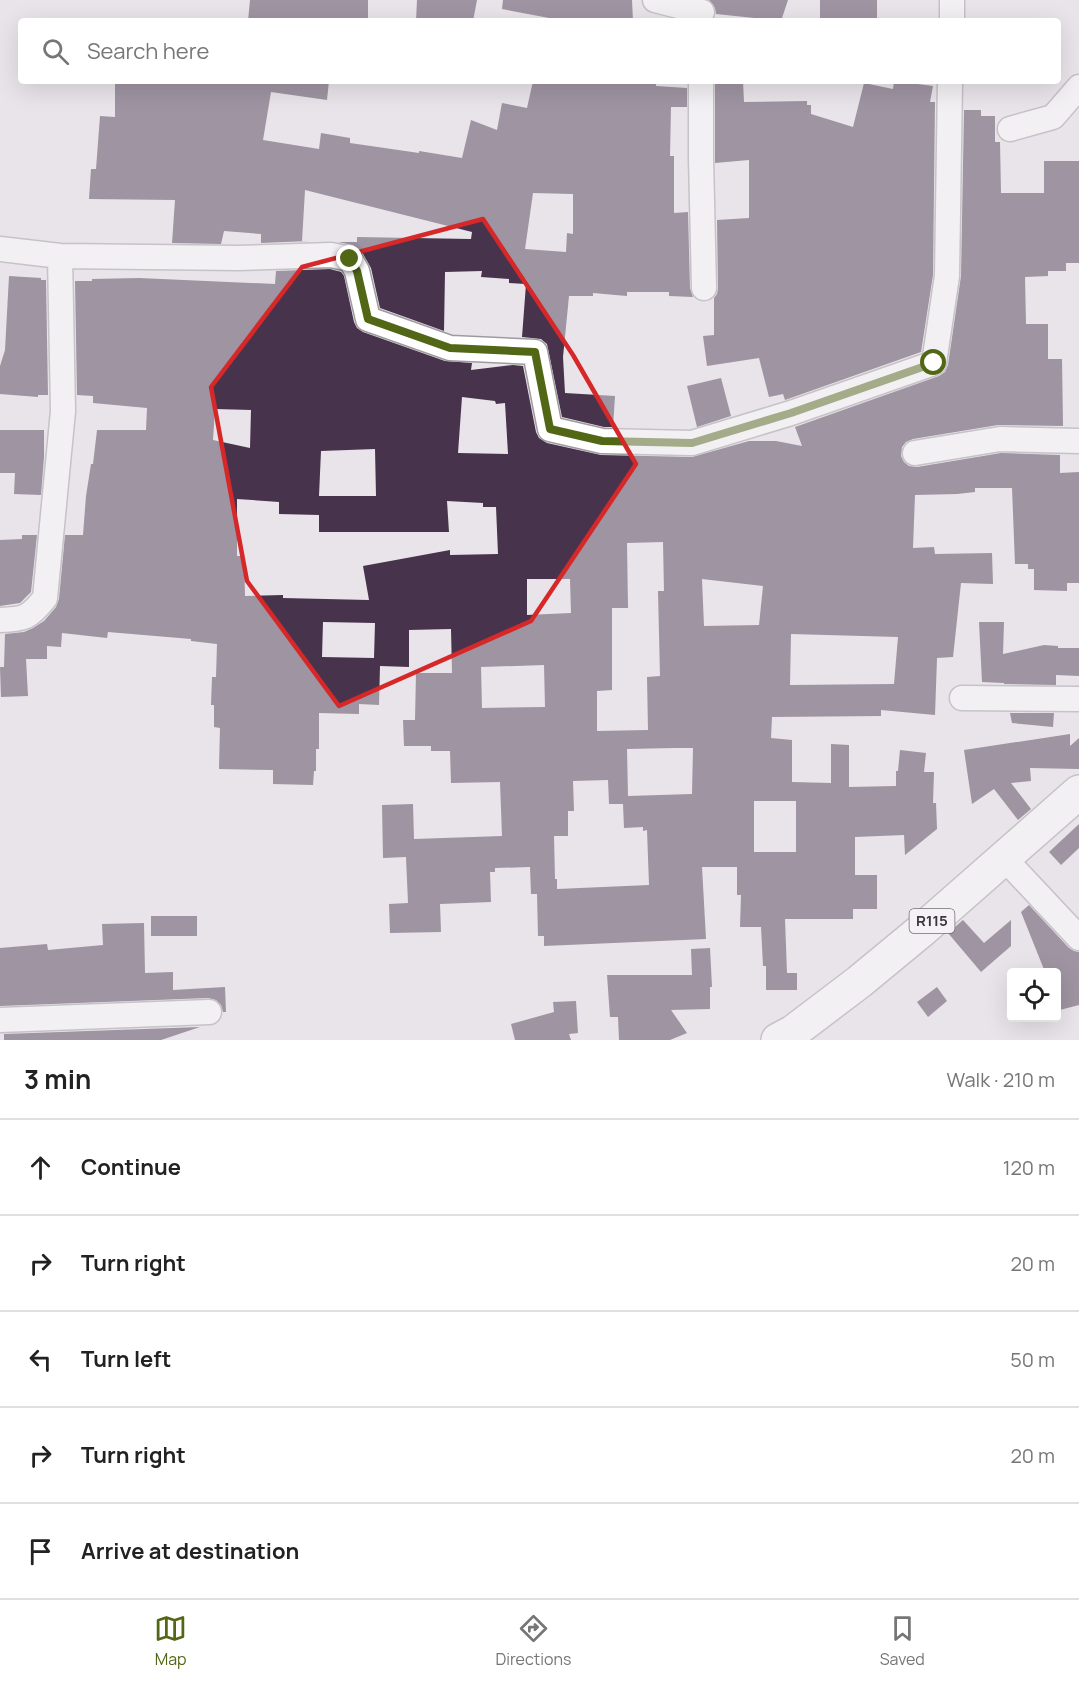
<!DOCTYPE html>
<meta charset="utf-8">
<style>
body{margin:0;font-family:Manrope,sans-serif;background:#f2f2f2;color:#222}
.controls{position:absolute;right:18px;bottom:18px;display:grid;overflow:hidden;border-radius:6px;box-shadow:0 6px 24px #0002}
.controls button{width:54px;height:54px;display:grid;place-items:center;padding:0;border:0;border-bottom:2px solid #e0e0e0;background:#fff;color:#222;font:30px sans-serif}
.stop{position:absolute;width:18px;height:18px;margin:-14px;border:4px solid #526715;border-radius:50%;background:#fff}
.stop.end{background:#526715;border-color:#fff;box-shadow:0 2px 6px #0008}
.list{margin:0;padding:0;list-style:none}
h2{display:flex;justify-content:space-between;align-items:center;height:78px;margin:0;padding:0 24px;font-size:26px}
h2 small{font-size:20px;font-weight:400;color:#767676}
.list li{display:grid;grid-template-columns:39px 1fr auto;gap:18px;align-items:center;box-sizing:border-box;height:96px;padding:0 24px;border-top:2px solid #e0e0e0}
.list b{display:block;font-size:22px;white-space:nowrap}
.list em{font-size:20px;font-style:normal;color:#767676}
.icon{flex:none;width:33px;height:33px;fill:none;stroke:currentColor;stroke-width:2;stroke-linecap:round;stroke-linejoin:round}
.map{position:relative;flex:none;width:1079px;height:1040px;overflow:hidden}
.search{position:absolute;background:#fff;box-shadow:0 6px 24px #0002;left:18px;right:18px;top:18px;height:66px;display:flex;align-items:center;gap:15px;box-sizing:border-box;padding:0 21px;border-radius:6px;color:#767676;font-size:22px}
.sheet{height:558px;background:#fff}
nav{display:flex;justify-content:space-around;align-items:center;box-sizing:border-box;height:84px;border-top:2px solid #e0e0e0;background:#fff;font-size:16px;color:#767676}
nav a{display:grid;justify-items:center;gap:3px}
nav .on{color:#526715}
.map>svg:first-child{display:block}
.building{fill:#48334d;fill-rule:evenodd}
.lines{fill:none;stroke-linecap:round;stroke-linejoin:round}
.street-casing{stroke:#9e9b9f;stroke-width:27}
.primary-casing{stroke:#9e9b9f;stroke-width:36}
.street{stroke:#fff;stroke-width:24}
.primary{stroke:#fff;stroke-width:33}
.route{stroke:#526715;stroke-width:8}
.marked{fill:none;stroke:#d62828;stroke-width:4.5;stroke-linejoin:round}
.labels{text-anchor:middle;stroke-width:6;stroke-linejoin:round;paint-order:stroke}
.shield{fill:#f5f1f6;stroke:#727072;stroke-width:1.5}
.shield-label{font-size:15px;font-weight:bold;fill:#3a383a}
</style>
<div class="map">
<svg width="1079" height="1040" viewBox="0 0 1079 1040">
<rect width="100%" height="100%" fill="#e8e4e9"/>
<path class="building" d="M250,0H368V21H248Z
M417,0H477L473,21H416Z
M503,0H632L633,21H565L502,9Z
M709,0H788L781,21H764V19L716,14L715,8Z
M820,0H877V21H820Z
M115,81H329L327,100L271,92L263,140L319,149L321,133L350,138V143L419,153V151L462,158L471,120L497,130L502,103L527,108L533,81H656V86L687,88V107H671L670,156H674V213L688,212L690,288L693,297L669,296V292H627V296L593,293V296H569L563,357L565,393L615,396L613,427H604L562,417L547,344L541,339L522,337L526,284L509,283V279L481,277L482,271L445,272L444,331L380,308L371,268L362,252L353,245L338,242H357V237L471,239L472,232L305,190L302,241H309L261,243V234L224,231L221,244L172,243L175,200L89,199L91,169H96L100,116L115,117ZM533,193L573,194V234L567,233L566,252L525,249Z
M715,81H743L744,102L807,101V105H811V114L853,127L864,83L893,89L894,81L933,86L930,102H935L933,275L921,352L785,400L783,394L769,397L759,358L707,366L703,336L714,335V298L717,294L718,288L717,220L749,218V160L715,163Z
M964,110H981V116H995V142H1000L1001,193H1044V161H1079V263H1066V271H1048V276L1025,277L1026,324H1048V359H1062L1063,426L998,425L913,439L906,442L902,447L901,456L904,462L909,466L917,467L1001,453L1060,455V473L1079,472V583H1067V591L1034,590V569H1028V564H1015L1012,488H975V492L957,494L915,495L913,548L934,547L935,554L992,553L993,584L961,583L953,657L937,658L935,715L881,710V716L772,717L771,738L792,740V782L831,783V744L849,745V787L896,786V771H898L900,750L926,753L924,772H934L933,803H936L937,829L905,855L904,835L855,837V875H877V909H853V919H785L787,973H797V990H766V966H763L761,927H740L741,895H737V867H702L706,939L544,946V936H538L537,894H531L530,867L495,868V872H490L491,902L440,904L441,932L390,933L389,904L408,903L406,857L383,858L382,805L413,804L414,839L502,836L500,782L451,783L450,751H431V746H404L403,720H415L416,673H452L451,629L409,630V667L380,666L379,705L359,704V714L319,713V749H316V771H314L313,785L273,784V770L219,769L220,728L214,727V705H211L212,677H216L217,644L191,641V639L108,632L107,638L62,633L61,647L47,646V659H26L28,696L1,697L0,667H4L5,634L24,632L33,628L44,621L56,607L59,599L65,535H83L86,496L91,464H93L97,430H146L147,408L93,403V396L77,395L75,281H92V279L139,278L275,284L276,271L330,269L341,272L344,276L354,322L357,328L363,332L445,361L472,363L471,370L513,365L523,366L536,432L539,438L547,443L601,455L692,457L749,441H776L802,446L795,427L939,376L945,372L948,365L961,276ZM462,397L495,401L496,404L505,403L508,454L458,453ZM215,409L251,410L250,448L213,440ZM375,449L376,496H319L321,451ZM237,499L279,502V514L319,515V532H449L447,501L483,503V507H496L498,554L450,555V550L363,566L369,600L283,598V595L245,596L244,556H237ZM663,542L664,591H658L660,676L647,677L648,730L597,731V691L612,690V608H628L627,543ZM527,579H570L571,613L527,615ZM702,579L763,586L759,625L704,626ZM323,622L375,623L374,658L322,657ZM791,634L898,637L894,684L790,685ZM544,665L545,707L482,708L481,667ZM674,748H693L692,794L628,796L627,749ZM608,780L609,804H623L624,828L643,827V831L647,830L649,885L557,889V879H555L554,836H568V811H574L573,781ZM754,801H796V852H754Z
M9,276L41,278V280H46L48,395H38V397L0,394V366L5,350Z
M721,378L731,416L697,427L687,386Z
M0,430H44V457L41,495L14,494L15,473H0Z
M22,535H37L31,592L20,603L0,606V540L22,539Z
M979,622H1004L1003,654L1044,645L1058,646V648H1079V676L1056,675V685L1004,684V683L982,682Z
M1010,713H1054L1053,727L1012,723Z
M1070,734V746L1079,738V769L1030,768L1031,781L1011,783L1031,809L1018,820L994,789L972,804L964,750Z
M1079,824V848L1061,865L1049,852Z
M1029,905L1069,948L1074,951L1079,952V1005L1056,1011V972H1045L1021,912Z
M151,916H197V936H151Z
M963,920L984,943L1011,920V946L981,972L948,933Z
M144,923L145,973L173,972V990L225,987L226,1012H223L221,1005L216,1000L208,998L0,1006V948L47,944L48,950L103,945L102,924Z
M710,948L712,987H710V1009L671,1010L687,1033L670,1040H619L618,1017H610L607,975H692L691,949Z
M937,987L947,1001L928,1017L917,1002Z
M576,1001L578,1033L569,1034L571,1040H515L511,1024L554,1012L553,1002Z
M200,1027L161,1040H4V1034Z"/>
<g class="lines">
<defs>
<path id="street" d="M655,0L702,12
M952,21V0
M701,81V158L704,288
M1010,129L1053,117L1079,87
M0,249L60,256L238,258L331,255L350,259L357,271L368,319L450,348L535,352L550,429L602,441L692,443L791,413L934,363L947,276L950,81
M915,453L1000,439L1079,441
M0,620C25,619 29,618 45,598L63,411L60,256
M962,698L1079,699
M1004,858L1079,938
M0,1020L209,1012"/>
<path id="primary" d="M778,1040L793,1032L859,982L922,930L1079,792"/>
</defs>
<use href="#street" class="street-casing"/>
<use href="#primary" class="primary-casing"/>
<use href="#street" class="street"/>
<use href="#primary" class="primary"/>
</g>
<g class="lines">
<path class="route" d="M350,259L357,271L368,319L450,348L535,352L550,429L602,441L692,443L791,413L934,363"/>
</g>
<path d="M0 0H1079V1040H0ZM483,219L573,355L636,464L531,621L339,706L247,581L211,387L302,267Z" fill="#e8e4e9" fill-opacity=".55" fill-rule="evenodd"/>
<path class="marked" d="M483,219L573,355L636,464L531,621L339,706L247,581L211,387L302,267Z"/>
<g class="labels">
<rect class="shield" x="909.5" y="909" width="45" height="24" rx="4.5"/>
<g class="shield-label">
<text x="932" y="926">R115</text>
</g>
</g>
</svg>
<div class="controls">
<button><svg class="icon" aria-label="locate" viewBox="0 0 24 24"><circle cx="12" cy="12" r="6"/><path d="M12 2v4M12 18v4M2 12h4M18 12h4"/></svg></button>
</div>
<div class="stop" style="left:934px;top:363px"></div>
<div class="stop end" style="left:350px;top:259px"></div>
<div class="search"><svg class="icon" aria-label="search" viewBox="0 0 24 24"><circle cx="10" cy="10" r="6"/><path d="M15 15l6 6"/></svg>Search here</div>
</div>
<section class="sheet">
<h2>3 min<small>Walk · 210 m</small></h2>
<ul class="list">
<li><svg class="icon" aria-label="ahead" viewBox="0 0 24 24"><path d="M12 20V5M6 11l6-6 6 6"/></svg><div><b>Continue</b></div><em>120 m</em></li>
<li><svg class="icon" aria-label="right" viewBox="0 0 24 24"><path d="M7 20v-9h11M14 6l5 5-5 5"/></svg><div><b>Turn right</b></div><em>20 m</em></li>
<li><svg class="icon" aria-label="left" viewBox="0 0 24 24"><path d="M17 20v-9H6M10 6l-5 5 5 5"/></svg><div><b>Turn left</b></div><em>50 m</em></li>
<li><svg class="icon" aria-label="right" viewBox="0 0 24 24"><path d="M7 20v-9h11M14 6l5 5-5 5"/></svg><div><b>Turn right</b></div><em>20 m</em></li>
<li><svg class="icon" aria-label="arrive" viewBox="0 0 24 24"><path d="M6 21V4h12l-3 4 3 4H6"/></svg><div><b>Arrive at destination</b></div></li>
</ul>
</section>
<nav>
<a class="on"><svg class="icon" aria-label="map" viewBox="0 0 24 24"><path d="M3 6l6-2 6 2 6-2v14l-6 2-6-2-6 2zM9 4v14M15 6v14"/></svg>Map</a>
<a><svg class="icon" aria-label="directions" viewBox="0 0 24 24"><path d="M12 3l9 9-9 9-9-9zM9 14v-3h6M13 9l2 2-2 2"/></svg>Directions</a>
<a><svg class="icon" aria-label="saved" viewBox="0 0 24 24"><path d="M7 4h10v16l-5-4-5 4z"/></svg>Saved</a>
</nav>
